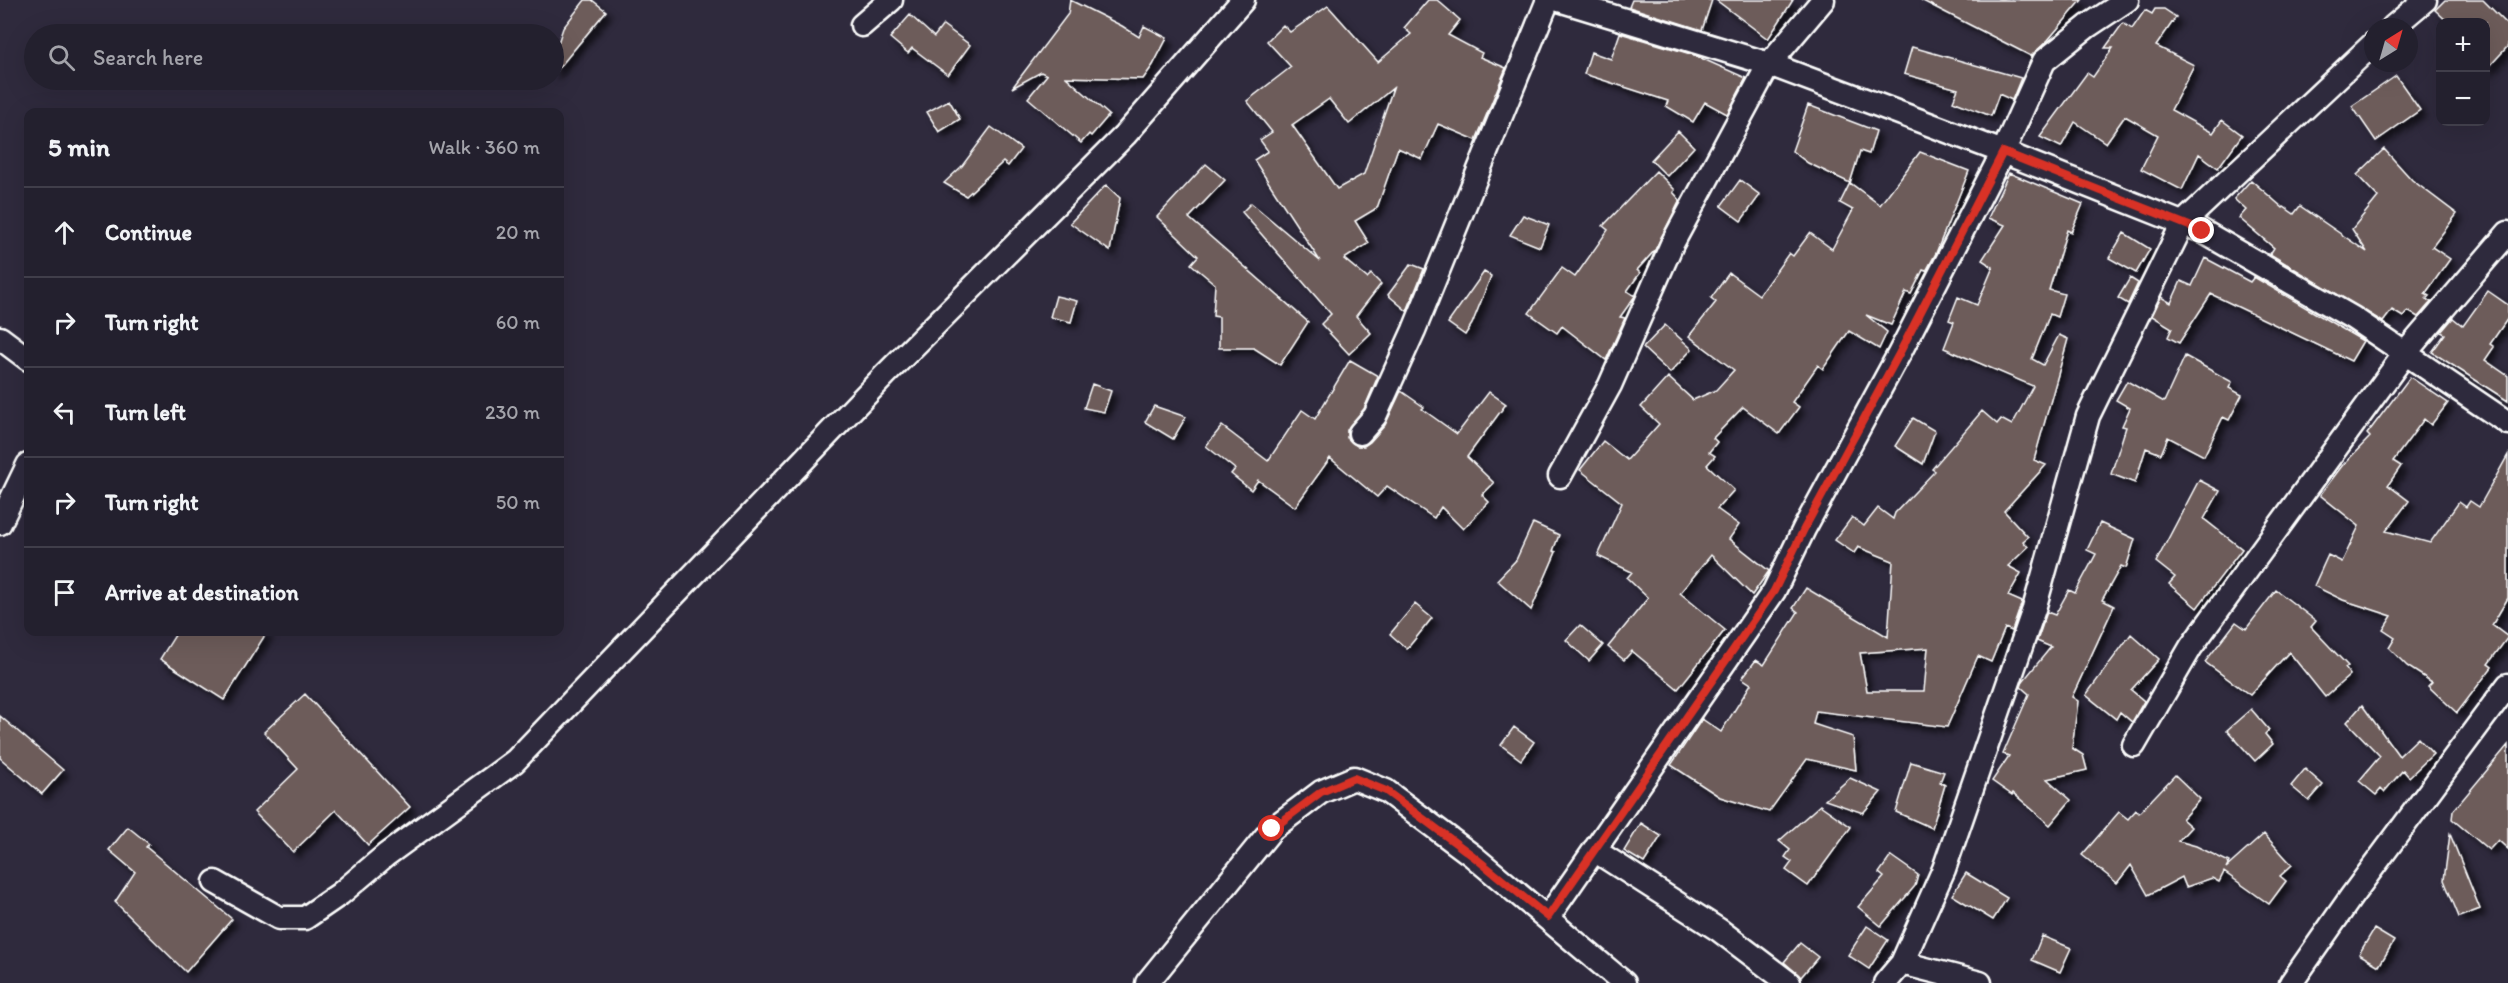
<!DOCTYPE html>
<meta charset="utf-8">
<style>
body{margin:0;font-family:Itim,sans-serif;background:#2f2d3a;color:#f1f3f6}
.controls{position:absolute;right:18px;top:18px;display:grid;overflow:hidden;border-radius:12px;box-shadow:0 6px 24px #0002}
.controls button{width:54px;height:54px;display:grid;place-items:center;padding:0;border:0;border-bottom:2px solid #403e4a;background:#23202e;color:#f1f3f6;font:30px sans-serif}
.compass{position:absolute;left:2364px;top:18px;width:54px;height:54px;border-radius:50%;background:#23202e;box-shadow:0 6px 24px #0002;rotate:37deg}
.stop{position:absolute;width:18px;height:18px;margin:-14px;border:4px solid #d93025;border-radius:50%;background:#fff}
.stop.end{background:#d93025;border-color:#fff;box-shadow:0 2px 6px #0008}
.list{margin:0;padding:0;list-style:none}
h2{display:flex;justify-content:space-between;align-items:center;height:78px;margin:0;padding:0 24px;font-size:26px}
h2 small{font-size:20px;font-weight:400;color:#a3a3aa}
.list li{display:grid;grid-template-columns:39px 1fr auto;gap:18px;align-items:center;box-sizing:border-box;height:90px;padding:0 24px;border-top:2px solid #403e4a}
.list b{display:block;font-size:22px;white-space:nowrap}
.list em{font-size:20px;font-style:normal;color:#a3a3aa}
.icon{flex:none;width:33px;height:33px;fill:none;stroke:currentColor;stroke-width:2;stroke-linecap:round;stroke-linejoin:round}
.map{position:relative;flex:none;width:2508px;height:983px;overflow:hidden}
.search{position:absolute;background:#23202e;box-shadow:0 6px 24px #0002;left:24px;top:24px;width:540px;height:66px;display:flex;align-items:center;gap:15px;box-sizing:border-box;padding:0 21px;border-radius:33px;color:#a3a3aa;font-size:22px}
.panel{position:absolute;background:#23202e;box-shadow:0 6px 24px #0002;left:24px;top:108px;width:540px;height:528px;border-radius:12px}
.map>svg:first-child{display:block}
.building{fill:#6d5b5a;stroke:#fff;stroke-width:1.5;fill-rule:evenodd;filter:url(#shadow)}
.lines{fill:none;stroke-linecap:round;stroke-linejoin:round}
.street-casing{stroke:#fff;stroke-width:27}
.street{stroke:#2f2a3d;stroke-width:22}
.route{stroke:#d93025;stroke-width:8}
</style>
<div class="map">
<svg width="2508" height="983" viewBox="0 0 2508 983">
<defs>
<filter id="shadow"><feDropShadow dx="5.5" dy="5.5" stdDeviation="3" flood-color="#0009"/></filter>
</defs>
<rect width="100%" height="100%" fill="#2f2a3d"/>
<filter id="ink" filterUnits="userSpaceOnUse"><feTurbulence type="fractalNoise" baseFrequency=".0167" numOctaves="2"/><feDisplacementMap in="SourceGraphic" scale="12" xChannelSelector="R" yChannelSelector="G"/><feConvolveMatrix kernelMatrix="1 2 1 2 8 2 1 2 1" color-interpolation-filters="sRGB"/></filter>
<g filter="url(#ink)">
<path class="building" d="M585,0H592L606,11L554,74V55L563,28Z
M1070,0L1122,26L1139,37L1144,26L1167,38L1153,65L1143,79L1066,77L1109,115L1091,136L1089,134L1081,143L1028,98L1047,75L1041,72L1012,88L1068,14Z
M1428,0H1437L1460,20L1448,35L1482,53L1480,57L1506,68L1476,140L1438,124L1422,159L1398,148L1377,208L1355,221L1369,243L1344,259L1367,278L1371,274L1381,284L1356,316L1371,333L1349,354L1321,324L1331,314L1242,212L1251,203L1320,261L1254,160L1268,151L1260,140L1272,132L1247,101L1291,67L1267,41L1283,25L1290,32L1328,6L1378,62L1411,34L1404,28ZM1393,88L1364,174L1337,189L1292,125L1329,99L1349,124Z
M1632,0H1712L1702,30L1629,7Z
M1716,0H1793L1768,39Z
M1921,0H2082L2048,40L2031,56Z
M2445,0H2483L2508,25V46L2486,70V22H2448L2435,10Z
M2155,9H2164L2176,17L2156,46L2194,65L2171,110L2213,133L2222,120L2242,135L2218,168L2199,154L2182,190L2141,169L2158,135L2125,116L2106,143L2075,122L2061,147L2040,137L2087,73L2093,77L2113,48H2105L2123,23L2132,29L2145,10L2152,14Z
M910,15L934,37L943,25L970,45L948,75L912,48L908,53L890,38Z
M1620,33L1694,55L1746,78L1727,114L1705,102L1693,122L1666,106L1668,101L1584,74L1591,52L1611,59Z
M1912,47L2021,78L2012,100L1999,94L1991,116L1953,101L1958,89L1904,74Z
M2396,76L2420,110L2376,141L2352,106Z
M949,100L960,119L939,132L927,112Z
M1808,105L1876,131L1869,154L1860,151L1850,183L1808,163L1792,151Z
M991,127L1021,149L1008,166L1003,162L966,196L944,183L962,166Z
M1678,131L1694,147L1667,176L1651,160Z
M2384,149L2412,180L2457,214L2432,247L2450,259L2425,294L2429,296L2426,299L2431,302L2418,317L2408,311L2403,317L2392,310L2383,322L2270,254L2274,248L2239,218L2246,210L2234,199L2251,180L2283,208L2284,207L2294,214L2300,206L2367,252L2352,229L2378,197L2357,175Z
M1920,152L1969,171L1936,253L1926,271L1923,270L1911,294L1906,292L1891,325L1866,315L1887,332L1879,349L1849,331L1823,369L1818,365L1792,402L1799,407L1779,434L1743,407L1713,438L1717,442L1709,452L1715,456L1707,465L1734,490L1717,509L1739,525L1729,539L1769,571L1752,595L1711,555L1680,593L1725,630L1678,689L1632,651L1624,660L1608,647L1648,598L1627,578L1632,572L1598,556L1622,503L1580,470L1603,441L1627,460L1659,424L1641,407L1668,377L1693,400L1716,390L1734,370L1689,336L1716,302L1711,298L1729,273L1759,295L1789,253L1793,256L1810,233L1832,249L1853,210L1840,203L1850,183L1880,205Z
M1206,164L1225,180L1189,218L1308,322L1280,365L1254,348H1219V317L1213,316L1215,284L1191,264L1198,256L1157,217Z
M1656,171L1675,190L1673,192L1680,200L1655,250L1637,270L1640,273L1627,291L1635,296L1620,317L1625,318L1606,360L1562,326L1557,333L1529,313L1562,268L1575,277L1608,230L1603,226Z
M2009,173L2083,204L2071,232L2067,230L2049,290L2064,294L2057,317L2050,314L2032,359L2043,365L2059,335L2068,339L2034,460L2046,465L2004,511L2028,537L2023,541L2028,547L2008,566L2021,573L2008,596L2022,602L2012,631L2005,628L1991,662L1978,656L1947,727L1816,711L1813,724L1853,737L1856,770L1807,759L1769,812L1720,797L1671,765L1702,719L1721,732L1751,684L1742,678L1756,660L1764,665L1798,612L1793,608L1806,588L1888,637L1893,561L1858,547L1854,553L1835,540L1852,517L1864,526L1878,508L1893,519L1895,513L1935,471L1932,469L1982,411L1997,424L2001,419L2012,425L2033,386L1944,348L1954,322L1949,320L1958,297L1977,305L1993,267L1982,260L2005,225L1988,218ZM1928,648L1924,691H1867L1860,653Z
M1740,180L1760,195L1741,221L1721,206Z
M1106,185L1120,198L1110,251L1070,223Z
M1523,215L1549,225L1540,247L1510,235Z
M2124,233L2150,249L2136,273L2109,258Z
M2205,258L2250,282L2254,277L2363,341L2351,361L2211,294L2179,343L2168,337L2172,328L2152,316L2161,297L2171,303L2181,281L2192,286Z
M1411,264L1424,269L1407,311L1388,295Z
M1484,272L1491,276L1472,324L1465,335L1448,323Z
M2130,278L2138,283L2128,304L2118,298Z
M2488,291L2508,305V318L2490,344L2494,347L2485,360L2508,376V401L2432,352L2445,334L2441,332L2453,318L2463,326Z
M1056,296L1077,301L1071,322L1050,317Z
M1665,325L1692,349L1670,373L1643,348Z
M2185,356L2232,382L2229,388L2242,395L2229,420L2223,417L2204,456L2168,437L2161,454L2146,448L2135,483L2111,474L2126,427L2122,426L2130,408L2116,400L2127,381L2164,402Z
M1350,360L1378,376L1364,409L1347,430V438L1357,446H1364L1370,442L1385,425L1401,391L1424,407L1422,409L1457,434L1489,392L1506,404L1467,457L1494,483L1482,495L1489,502L1463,529L1441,507L1434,518L1387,486L1377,497L1330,458L1295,507L1258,480L1251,490L1231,474L1235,469L1206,446L1222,426L1268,461L1302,410L1315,419Z
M2410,377L2448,403L2431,425L2424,419L2393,461L2401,466L2388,485L2409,501L2386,531L2430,543L2459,502L2466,507L2470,501L2479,507L2508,455V598L2492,625L2508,637L2488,664L2492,667L2457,713L2428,686L2432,682L2407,666L2389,648L2395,638L2383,630L2392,616L2343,600L2314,586L2328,555L2342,562L2359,526L2320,495L2342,466L2370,437L2367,434Z
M1092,384L1111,391L1104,412L1084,408Z
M1154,406L1186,417L1173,439L1145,422Z
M1913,418L1935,431L1923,464L1895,446Z
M2199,480L2220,491L2204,519L2242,549L2197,608L2169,584L2175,577L2156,562Z
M1533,523L1559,535L1553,551L1556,552L1531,610L1497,580L1516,560Z
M2100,523L2135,539L2126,568L2121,566L2102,600L2114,606L2072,697L2078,701L2072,748L2083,755L2087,770L2047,779L2071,800L2050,825L2013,793L2012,795L1992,781L2009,756L2003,754L2029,694L2021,687L2023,681L2051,647L2037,641L2047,612L2055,615L2069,590L2075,593L2096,554L2087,550Z
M2276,590L2316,621L2311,627L2348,666L2345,668L2350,675L2325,697L2289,652L2250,695L2205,662L2236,622L2246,629Z
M1415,604L1432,618L1407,649L1390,634Z
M1580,625L1603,645L1589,661L1566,640Z
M177,632H267L224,700L160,659Z
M2131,634L2159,659L2131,690L2144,701L2132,722L2120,712L2116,719L2086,695Z
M305,694L410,807L368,845L336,810L293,852L254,812L298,769L264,732Z
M2362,705L2399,756L2418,738L2433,754L2409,777L2403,770L2384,792L2381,789L2376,795L2359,781L2380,756L2347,722Z
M2251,709L2269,730L2265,734L2273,744L2255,761L2227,730Z
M0,716L63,770L42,794L0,758Z
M1514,727L1534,742L1521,760L1501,745Z
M2508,745V849L2498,840L2489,850L2452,819L2453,811Z
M1911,762L1944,772L1940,782L1945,785L1932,828L1896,812Z
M2305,769L2323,785L2309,801L2291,786Z
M2175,775L2200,799L2182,819L2191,827L2178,841L2196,846L2229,862L2226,868L2264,834L2292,865L2280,876L2286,881L2269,904L2224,872L2219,882L2212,878L2186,887L2182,877L2148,895L2131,865L2117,883L2082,855L2119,812L2128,819L2136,810L2139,813Z
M1850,778L1881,792L1863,813L1825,800Z
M1820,805L1851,827L1808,886L1786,870L1792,862L1785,857L1790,850L1779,841Z
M1641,823L1661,836L1644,863L1624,851Z
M128,827L149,844L146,847L232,919L186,972L115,902L135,872L109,850Z
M2450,834L2480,909L2459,917L2444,880Z
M1891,856L1918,875L1915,886L1881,926L1858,907L1884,877L1879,873Z
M1966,873L2007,898L1993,920L1952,895Z
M1867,926L1888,940L1869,969L1848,955Z
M2374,929L2394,941L2379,966L2359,954Z
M2042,936L2071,948L2060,972L2032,960Z
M1800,943L1818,957L1801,977L1784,962Z"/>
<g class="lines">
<defs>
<path id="street" d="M1559,0L1769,64L2003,152L2202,231L2353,318L2508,423
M862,25L891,0
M2393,27L2425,0
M0,338L28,359
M1360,433L1375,416L1414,330L1548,0
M1560,476L1610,385L1672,244L1769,64L1823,0
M0,523L28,465
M2134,745L2191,647L2406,352L2508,233
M1594,850L1719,930L1789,983
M215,882L279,918H305L340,894L386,855L515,761L885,375L1125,135L1243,0
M1548,917L1774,591L1804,529L1899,354L2003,152L2044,61L2088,26L2127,0
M1902,963L1980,983
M1147,983L1272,829L1321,792L1354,778L1386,791L1473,856L1624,983
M1885,983L1902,963L1944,869L2034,609L2088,416L2183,223L2373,44
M2291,983L2351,897L2508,685"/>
</defs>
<use href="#street" class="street-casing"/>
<use href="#street" class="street"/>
</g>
</g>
<g class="lines" filter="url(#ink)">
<path class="route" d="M1272,829L1321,792L1354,778L1386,791L1473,856L1548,917L1774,591L1804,529L1899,354L2003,152L2202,231"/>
</g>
</svg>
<div class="controls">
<button>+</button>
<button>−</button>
</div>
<svg class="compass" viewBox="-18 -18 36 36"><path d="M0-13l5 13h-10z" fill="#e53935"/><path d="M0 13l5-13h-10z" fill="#a3a3aa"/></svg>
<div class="stop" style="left:1272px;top:829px"></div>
<div class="stop end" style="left:2202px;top:231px"></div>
<div class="search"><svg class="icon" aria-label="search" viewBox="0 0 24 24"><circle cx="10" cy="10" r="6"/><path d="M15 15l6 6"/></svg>Search here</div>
<section class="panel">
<h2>5 min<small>Walk · 360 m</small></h2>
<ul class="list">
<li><svg class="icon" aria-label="ahead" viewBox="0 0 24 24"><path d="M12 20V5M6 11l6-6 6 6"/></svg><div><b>Continue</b></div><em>20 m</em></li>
<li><svg class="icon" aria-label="right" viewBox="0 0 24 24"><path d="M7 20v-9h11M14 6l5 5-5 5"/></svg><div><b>Turn right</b></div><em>60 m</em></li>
<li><svg class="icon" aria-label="left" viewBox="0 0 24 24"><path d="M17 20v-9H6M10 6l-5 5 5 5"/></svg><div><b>Turn left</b></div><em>230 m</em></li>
<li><svg class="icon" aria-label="right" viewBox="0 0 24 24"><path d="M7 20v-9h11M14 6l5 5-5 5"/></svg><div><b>Turn right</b></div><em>50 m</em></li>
<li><svg class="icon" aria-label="arrive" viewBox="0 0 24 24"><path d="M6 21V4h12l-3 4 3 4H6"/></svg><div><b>Arrive at destination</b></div></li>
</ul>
</section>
</div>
